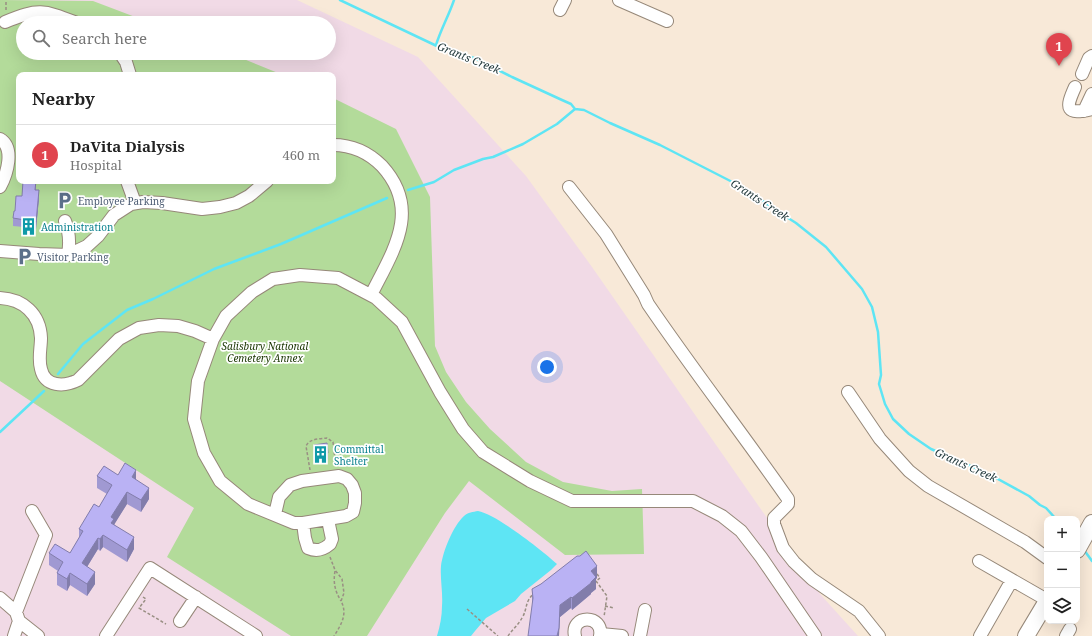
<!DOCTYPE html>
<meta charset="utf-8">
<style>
body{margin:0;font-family:"Noto Serif",serif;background:#f6f6f6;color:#222}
.controls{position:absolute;right:12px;bottom:12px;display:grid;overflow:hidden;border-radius:8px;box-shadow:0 4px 16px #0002}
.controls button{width:36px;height:36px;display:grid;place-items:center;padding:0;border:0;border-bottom:1px solid #e0e0e0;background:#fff;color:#222;font:20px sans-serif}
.you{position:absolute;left:547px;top:367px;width:14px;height:14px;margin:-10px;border:3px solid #fff;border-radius:50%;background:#1a73e8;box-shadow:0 0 0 6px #1a73e833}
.badge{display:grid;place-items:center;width:26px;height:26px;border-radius:50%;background:#111827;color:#fff;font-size:13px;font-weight:700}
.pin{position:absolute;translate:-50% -33px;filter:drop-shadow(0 1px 2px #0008)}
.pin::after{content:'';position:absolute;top:21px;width:14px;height:12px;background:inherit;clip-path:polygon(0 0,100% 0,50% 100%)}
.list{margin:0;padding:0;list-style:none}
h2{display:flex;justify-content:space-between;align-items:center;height:52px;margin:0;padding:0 16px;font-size:17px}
h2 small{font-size:13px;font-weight:400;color:#767676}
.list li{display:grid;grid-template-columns:26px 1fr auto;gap:12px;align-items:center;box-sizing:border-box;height:60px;padding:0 16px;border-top:1px solid #e0e0e0}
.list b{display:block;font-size:15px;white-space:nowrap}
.list p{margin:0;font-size:13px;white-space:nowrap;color:#767676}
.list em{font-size:13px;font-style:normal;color:#767676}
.icon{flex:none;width:22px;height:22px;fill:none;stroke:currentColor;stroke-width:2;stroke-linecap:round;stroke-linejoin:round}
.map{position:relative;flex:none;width:1092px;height:636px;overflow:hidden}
.search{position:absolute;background:#fff;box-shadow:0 4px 16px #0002;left:16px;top:16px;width:320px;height:44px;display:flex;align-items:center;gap:10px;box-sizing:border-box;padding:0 14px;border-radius:22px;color:#767676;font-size:15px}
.panel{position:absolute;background:#fff;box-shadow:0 4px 16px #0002;left:16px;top:72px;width:320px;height:112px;border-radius:8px}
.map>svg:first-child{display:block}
.medical{fill:#f1dae6;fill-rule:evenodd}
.green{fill:#b3db9a}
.water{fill:#5ee5f4}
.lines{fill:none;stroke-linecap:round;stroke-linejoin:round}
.stream{stroke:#5ee5f4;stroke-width:2.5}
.minor-casing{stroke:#968879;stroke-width:14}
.major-casing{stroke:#968879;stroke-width:18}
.path{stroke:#998f83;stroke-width:1.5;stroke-dasharray:3 2;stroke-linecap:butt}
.minor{stroke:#fff;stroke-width:12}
.major{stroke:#fff;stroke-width:16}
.wall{fill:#a099d2}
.shaded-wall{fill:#827dab}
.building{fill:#bab2f4;stroke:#827dab}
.labels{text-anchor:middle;stroke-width:3.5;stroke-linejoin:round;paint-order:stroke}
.service-label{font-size:10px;fill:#4e5e75;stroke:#fff;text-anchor:start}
.culture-label{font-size:10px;fill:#0d838f;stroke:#fff;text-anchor:start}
.park-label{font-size:10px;font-style:italic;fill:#193500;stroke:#fff}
.water-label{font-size:11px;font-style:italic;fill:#21383b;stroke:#fff}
</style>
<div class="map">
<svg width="1092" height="636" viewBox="0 0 1092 636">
<rect width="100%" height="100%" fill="#f8e9d8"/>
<path class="medical" d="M0,0H297L418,57L526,176L592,267L820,594L858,636H0ZM23,23H329V53H23ZM19,75H333V181H19Z"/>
<path class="green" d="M0,0L93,1L151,23H23V53H229L283,75H19V181H333V98L396,129L430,197L435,346L446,372L466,402L490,429L526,462L563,482L612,491L642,489L644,554L565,555L469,481L445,513L367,636H291L167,557L194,508L0,381Z"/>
<path class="water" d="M478,511C496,514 543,551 557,564L551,570L521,594L515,601L486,618L475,631L471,636H437C440,626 442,616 442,606C443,592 440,579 441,566C443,551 453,526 464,516C468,512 473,512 478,511Z"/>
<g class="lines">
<path class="stream" d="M340,0L441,48L474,58L512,77L562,100L571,104L575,109L584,110L610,123L660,145L746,189L754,196L757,197L774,209L796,223L826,247L862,289L872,307L878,332L881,375L879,384L885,404L893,419L909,434L931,449L987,473L1029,496L1040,505L1046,508L1056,519
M436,45C441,29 449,15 454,0
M408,190L434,182L454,170L483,159L493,157L523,144L557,124L575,109
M58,374L83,344L127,310L153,299L214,269L281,244L387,198
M0,432L44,391
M1084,550L1092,561"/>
<defs>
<path id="minor" d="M619,0L667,21
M560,10L565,0
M5,22C39,8 43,10 77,23
M120,53L126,62L130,75
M1082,74L1089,58L1092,56
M1075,87C1065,109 1066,115 1092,109
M1084,111L1092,94
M0,139C15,148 7,174 0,187
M333,145C352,145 369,153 382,166C422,210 393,251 371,295
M127,181L135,203
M569,187L606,234L644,295L648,304C693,370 742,433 788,499V504L774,518V524L783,548L794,562L812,579L859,611L879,636
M65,221C70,233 70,243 68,255
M0,251L39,254L68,255L87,246L98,236L114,215L131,204L143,202L162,203L202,209L220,207L236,203L249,196L267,181
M0,298C23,299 40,314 41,338C41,348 38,359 41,369C45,387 64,387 78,380L119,339L139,328L159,325L178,326L195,331L213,339
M848,392L880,439L909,471L928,486L1025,542L1047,558
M275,514L279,497L290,485L302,481L339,476L347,479L352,485L355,493V503L353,512L346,516L303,523H294L248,504L220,481L204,453L194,419L198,381L213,339L226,316L252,292L273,279L300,275L338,278L376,298L402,322L440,392L463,429L483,452L530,481L572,501H693L722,516L741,531L761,557L815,636
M303,523L305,538L308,548C317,552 323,550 330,544L332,539L328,520
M979,561L1047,600
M0,598L16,612
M19,621L16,612L46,535L32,511
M180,621L196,597
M601,634L622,636
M14,636L19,621L38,636
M106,636L150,568L256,636
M575,636C570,614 604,614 600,636
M640,636L645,610
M980,636L1012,580
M1066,636L1070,629"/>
<path id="major" d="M1077,550L1092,523
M1026,636L1047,601"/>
</defs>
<use href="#minor" class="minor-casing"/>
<use href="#major" class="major-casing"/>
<path class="path" d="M6,10V0
M310,470L306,446C310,438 320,439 327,438L333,442L336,467
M330,557L335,570L342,579L344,593L341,601C348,614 341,625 334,636
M335,571C333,583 335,591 341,601
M597,574L600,578L596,581L607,596L604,617
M143,597L146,599L139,608L166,624
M605,606L614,608
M467,609L498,636
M508,636C512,630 518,625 522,618C528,608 524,603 534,593"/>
<use href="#minor" class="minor"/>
<use href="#major" class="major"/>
</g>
<path class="wall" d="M36,181V190L39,198L36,229H33V235L31,236L24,235V227L13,226V218L15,211L22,196Z
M314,445L328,453V459L315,461L314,451Z
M118,475L136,480L149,499L141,512L127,504L114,524L134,549L127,562L103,547L100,551L98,549L87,567L95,584L87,596L70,585L67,591L57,585V573L58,571L49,565V553H70L79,538V529L99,507L107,494L97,488V476Z
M597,578L596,579V589L591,593V594L572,610L571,608L560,617L532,602V589Z"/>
<path class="shaded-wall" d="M39,190V198L36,229V222Z
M33,221V235L31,236V228Z
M136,470V482L132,477Z
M149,488V499L141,512V500Z
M127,492V504L114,525L111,535V517Z
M103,535V547L100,551V539Z
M134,537V549L127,562V550Z
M98,538V549L82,575V563Z
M597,566V578L596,579V589L591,593V594L572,610V598L591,571Z
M95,572V584L87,596V584Z
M70,573V585L67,591V579Z
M571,597V608L560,617L559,636H557L560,605Z"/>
<path class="building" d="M23,181H36L35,190H39L36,222L33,221V227L31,228L24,227L25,220L13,218L14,211H15L16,196H22Z
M327,443L328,453L315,455L314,445Z
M125,463L136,470L132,477L149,488L141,500L127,492L111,517L114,519L111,523L134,537L127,550L103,535L100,539L98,538L82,563L95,572L87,584L70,573L67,579L57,573L63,562L49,553L55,544L70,553L83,531L79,529L94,504L99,507L112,485L97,476L104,466L118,475Z
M586,551L597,566L591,571L596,577L591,582V583L572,598L571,597L560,605L559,628L557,636H528L533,598L532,589L541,584L577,556H580Z"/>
<defs>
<symbol id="parking-bare" viewBox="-9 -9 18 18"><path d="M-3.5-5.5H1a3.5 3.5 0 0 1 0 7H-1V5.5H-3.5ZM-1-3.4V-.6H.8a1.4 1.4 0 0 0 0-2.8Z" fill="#5c6f8a" stroke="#fff" stroke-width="2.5" paint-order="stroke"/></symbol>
<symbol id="building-bare" viewBox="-9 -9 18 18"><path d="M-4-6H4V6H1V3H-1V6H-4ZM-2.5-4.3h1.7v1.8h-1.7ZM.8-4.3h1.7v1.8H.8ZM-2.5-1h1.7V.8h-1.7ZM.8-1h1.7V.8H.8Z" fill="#0f9aa8" stroke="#fff" stroke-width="2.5" paint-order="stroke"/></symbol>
</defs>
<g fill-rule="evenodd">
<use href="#parking-bare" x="52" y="188" width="25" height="25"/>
<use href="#building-bare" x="16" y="214" width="25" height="25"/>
<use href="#parking-bare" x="12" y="244" width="25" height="25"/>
<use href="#building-bare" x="308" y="442" width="25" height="25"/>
</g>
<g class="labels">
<g class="service-label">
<text x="78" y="205">Employee Parking</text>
<text x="37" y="261">Visitor Parking</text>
</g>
<g class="culture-label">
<text x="41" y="231">Administration</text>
<text x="334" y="453">Committal<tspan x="334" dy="12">Shelter</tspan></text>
</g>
<g class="park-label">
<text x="265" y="350">Salisbury National<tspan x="265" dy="12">Cemetery Annex</tspan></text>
</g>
<g class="water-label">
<text transform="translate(469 58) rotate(22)" y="4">Grants Creek</text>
<text transform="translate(760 200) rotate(33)" y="4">Grants Creek</text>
<text transform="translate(966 465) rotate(24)" y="4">Grants Creek</text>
</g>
</g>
</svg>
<div class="controls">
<button>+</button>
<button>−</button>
<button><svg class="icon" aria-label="layers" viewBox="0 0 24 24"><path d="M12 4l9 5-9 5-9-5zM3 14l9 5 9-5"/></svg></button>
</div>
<div class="you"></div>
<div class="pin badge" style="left:1059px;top:66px;background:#e0444e">1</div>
<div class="search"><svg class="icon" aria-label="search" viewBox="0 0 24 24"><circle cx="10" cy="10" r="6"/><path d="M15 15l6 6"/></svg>Search here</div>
<section class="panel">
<h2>Nearby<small></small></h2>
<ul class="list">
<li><span class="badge" style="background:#e0444e">1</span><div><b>DaVita Dialysis</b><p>Hospital</p></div><em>460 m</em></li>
</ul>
</section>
</div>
